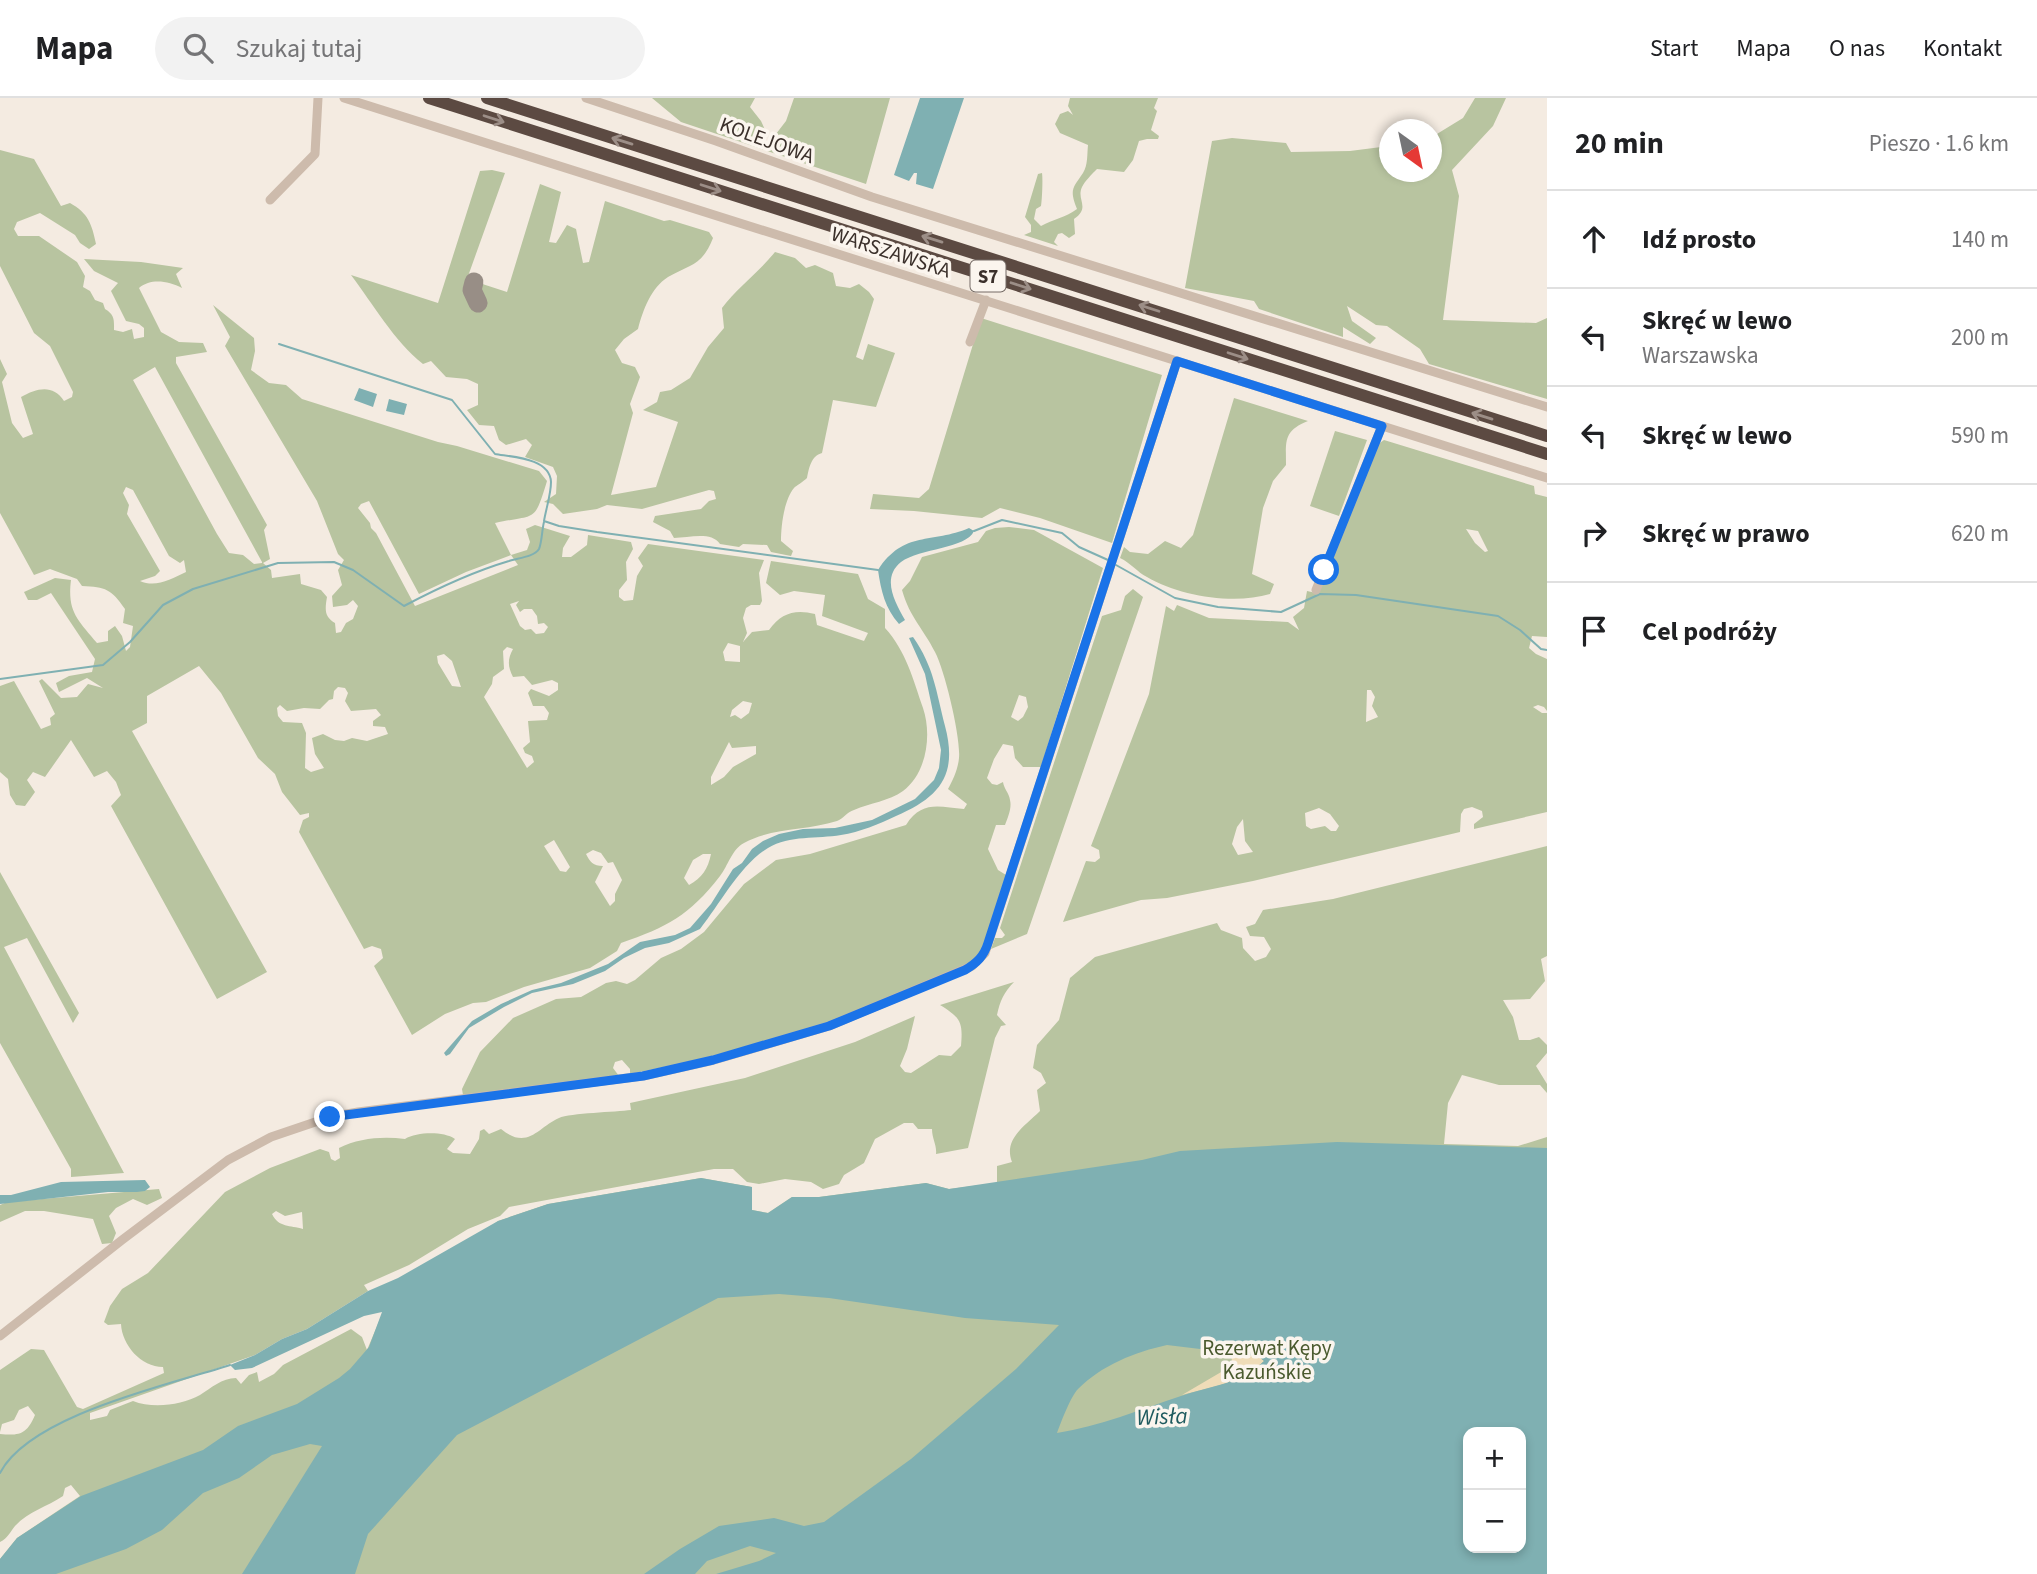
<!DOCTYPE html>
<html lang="pl">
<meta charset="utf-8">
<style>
body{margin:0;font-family:"Source Sans 3",sans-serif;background:#f2f2f2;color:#202124}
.controls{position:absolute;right:21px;bottom:21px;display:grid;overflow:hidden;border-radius:14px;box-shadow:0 4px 10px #0003}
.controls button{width:63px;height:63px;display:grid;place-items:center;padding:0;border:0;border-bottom:2px solid #e0e0e0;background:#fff;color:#202124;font:35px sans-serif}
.compass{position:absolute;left:1379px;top:21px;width:63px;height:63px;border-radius:50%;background:#fff;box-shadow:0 4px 10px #0003;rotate:147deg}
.stop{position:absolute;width:21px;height:21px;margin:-16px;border:5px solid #1a73e8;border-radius:50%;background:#fff}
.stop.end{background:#1a73e8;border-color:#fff;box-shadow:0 2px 7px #0008}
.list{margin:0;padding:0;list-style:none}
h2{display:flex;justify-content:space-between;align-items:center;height:91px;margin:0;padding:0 28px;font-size:30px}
h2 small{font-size:23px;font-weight:400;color:#757577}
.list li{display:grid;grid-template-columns:46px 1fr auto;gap:21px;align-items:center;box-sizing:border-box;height:98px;padding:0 28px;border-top:2px solid #e0e0e0}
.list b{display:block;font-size:26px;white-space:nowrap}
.list p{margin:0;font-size:23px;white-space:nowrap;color:#757577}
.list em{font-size:23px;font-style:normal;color:#757577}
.icon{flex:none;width:38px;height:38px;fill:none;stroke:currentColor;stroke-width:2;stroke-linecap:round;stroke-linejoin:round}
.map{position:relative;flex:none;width:1547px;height:1476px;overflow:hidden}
header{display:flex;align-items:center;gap:42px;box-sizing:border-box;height:98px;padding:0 35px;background:#fff;border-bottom:2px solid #e0e0e0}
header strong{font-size:33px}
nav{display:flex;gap:38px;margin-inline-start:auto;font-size:24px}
.search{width:490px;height:63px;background:#f2f2f2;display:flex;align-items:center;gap:18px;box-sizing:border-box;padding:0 24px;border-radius:38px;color:#757577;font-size:26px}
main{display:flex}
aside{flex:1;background:#fff}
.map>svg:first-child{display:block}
.green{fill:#b8c4a0;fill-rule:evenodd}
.sand{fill:#efdcb8}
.water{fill:#7fb0b2;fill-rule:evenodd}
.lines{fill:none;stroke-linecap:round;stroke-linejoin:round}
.stream{stroke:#7fb0b2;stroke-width:2}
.taxiway{stroke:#988e86;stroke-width:19}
.minor{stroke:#cdbbac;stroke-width:9}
.highway{stroke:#5c4a42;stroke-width:12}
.oneway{stroke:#9c8e87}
.route{stroke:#1a73e8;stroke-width:9}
.labels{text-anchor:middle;stroke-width:7;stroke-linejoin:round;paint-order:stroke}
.shield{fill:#fbf5ee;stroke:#756b66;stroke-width:2}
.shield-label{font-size:19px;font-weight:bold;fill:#3b302b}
.street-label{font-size:21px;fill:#3b302b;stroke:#fbf5ee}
.park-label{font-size:21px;fill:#4a5a2e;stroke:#fbf5ee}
.water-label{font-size:23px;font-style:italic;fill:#1f5a5e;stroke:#fbf5ee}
</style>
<header>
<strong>Mapa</strong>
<div class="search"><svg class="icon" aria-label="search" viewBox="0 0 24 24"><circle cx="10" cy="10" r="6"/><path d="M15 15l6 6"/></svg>Szukaj tutaj</div>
<nav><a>Start</a><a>Mapa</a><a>O nas</a><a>Kontakt</a></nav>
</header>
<main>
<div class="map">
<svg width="1547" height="1476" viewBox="0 0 1547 1476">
<rect width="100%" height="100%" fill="#f4ebe1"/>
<path class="green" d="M652,0H755L750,9L761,23L766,34L757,40L769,45L786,23L794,0H890L866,86L681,24Z
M1070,0H1158L1154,10L1157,13L1151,32L1159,38L1158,41H1147L1139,43L1133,62L1124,74L1097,71C1092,76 1085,83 1082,89C1076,102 1091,109 1074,121L1075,136L1069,140L1062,135L1058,136L1054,144L1058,148L1024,137L1031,134V127L1025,119L1038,76L1042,75C1043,81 1042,102 1041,108L1036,111L1034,121L1041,128C1053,121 1065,120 1077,111C1069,91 1073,90 1083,75C1088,67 1087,56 1088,47L1060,35L1055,26L1060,16L1068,13L1073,17L1068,8Z
M1475,0H1506L1493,28L1452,72L1459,98L1443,222L1536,225L1547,220V301L1429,266L1420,251L1387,228L1376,227L1347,208L1352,223L1376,240L1370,246L1343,229V239L1259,211L1254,203L1185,190L1212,43L1232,40L1286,45L1291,54L1350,53L1389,48L1390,74H1432V39L1463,20Z
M0,52L34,61L61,108L70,105C88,115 92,126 96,146L89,151L80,145L75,137L40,115L17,124L14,131L18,138H39L77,164L85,178L83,189L90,193L95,202L103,205L105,211C115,217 114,222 114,232L123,234L132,231L134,241L144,239V230L139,226L126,223L111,193L118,185L94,173L84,161L141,164L183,170L176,176L182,190C168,183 151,180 139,190L161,234L179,244L203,245L207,254L176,259V265L267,427L264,432L270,461L263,465L271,472L272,480L300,476L301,486L321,492L327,499C325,511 324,519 335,525L336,535L341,534L346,525L353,521L358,508L353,502L347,507L333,509L332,498L342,487L338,472L344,462L338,456L317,403L225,248L230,239L213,207L254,240L255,253L251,272L269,285L286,287L302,301L438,344L457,348L539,373L547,383C534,426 536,416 495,425L511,457L527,452L530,444L526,431L535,427L570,438L563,450L562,459H571L587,447L588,437L631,444L633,451L626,464L627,482L619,492V499L624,503L633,502L637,478L643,468L638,460L648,446L764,462L759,475L762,503L760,507H751L746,510L743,520L747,535L743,544L752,534L769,532C781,515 795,511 815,516L817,527L864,543L868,535L822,518L825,497L794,493L780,497L766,485L771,463L858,476L868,501L885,511V530C906,553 913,581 923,610C932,636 927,675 903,693C889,703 870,705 854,712C847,714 843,721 837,723C806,733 773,729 744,745C732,751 728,768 720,778C689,818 667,829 621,845L617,853L590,870L524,889L486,904L473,905L445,916L412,937L374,868L383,860L381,851L372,848L364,851L299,734L303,722L309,719V715L300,717L282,694L275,676L258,660L221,595L199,568L147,598V625L132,633L267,874L217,901L111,708L121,697L116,684L107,673L94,679L71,642L45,679L33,674L27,682L35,694L25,708L16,707L10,697L8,681L0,674V588L14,583L41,631L51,627L50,620L55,616L39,583L42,581L61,600L77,599L88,586L103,590L87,580L59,594L56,585L69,578L92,574L95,561L51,495L37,502H28L24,494L55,480L71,482C67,514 78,522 97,545L108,543V533L115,528L122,538L126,553L130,549L133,528L123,525L125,511C111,491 106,489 82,488L77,481L50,471L34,477L0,415V261L7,276L2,284L12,325L23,340L33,336L21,299C37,290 53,286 64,303L72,299L73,294L50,248L34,235L0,168ZM155,269L262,464V465L254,466L243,457L229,455L217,436L133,282ZM126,389L133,392L169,458L180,465L184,462L186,474C171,481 156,490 140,483L155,478L160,473L127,416L129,407L123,395ZM369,403L419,496L466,474L511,457L518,467L415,508L376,435L371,430L370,425L358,410L361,406ZM519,503L516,507L520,514L524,511H532L537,518L538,526L544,525L548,529L544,535L536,536L531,531L525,532L520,528L510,506ZM728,545L740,548V564L725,563L723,554ZM507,549L513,551C507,562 508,569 513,579L524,578L532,587L552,582L558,585V592L549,598L531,591L528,595L533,608H544L549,615L547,622L528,623L530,644L523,650L525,655L532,658L534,664L527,670L484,599L492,586L493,579L504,571L503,553ZM444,556L452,563L461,589L452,588L438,565L437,558ZM338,589L345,590L348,595L345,603L351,613L376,611L381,617L373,623V628L385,629L388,636L367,643L352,640L344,643L335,642L323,636L312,640L315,656L324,670L311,674L305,670L306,635L302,625L283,624L278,618L277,610L280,607L287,613L304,610L320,611L329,602L333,601L334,593ZM743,603L752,605L749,615L741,621L735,617L730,619L732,612ZM729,644L732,650L756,648V656L733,669L724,679L711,687V679ZM554,742L570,769L566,774L560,773L544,748ZM593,752L601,755L608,765L613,764L622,782L615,796V803L610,808L595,784L603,768C593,768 590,764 586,756ZM703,756H711C708,771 702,780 689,787L684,780L693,762Z
M492,72L505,75L467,181L507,194L540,86L561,94L549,144L556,145L567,127L576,131L583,165L589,164L605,103L664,123L670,122L709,134L713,140C702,168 691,166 668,179C651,190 643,212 638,231L624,241L615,252L622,265L635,269L640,279L630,306L633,315L611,397L656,389L678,324L643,312L657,304L660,294L671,292L690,280L708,249L724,230L722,210C738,189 759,174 775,154L795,160L806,170L815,167L833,175L836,188L850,190L859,186L869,194L874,201L856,259L863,262L868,246L895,255L876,309L833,302L822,355C811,358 809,370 807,380C804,383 796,388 794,390C784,402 781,428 781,443L793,453L791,458L771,454L767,447L743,446L739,449L720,446C711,433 689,440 674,440L670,433L653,424L655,418L701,411L709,403L716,401L714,393L709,392L642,411L607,407L597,411L563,416L553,406L544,404L556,396L557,378L553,369L525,359L532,347L526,341L506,347L499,342L494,328L479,327L467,312L478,307V286L467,281L446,279L431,263L423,266C394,243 373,206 351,177L438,205L480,73Z
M981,220L1162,277L1112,445L1040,420L1000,410L982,420L914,413L870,411L873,396L919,400L929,391Z
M1234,300L1308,323C1283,333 1286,343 1286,367L1273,383L1263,410L1252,476L1274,486L1270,496C1234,507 1179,498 1147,479C1137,474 1131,465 1120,460L1124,449L1130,454L1148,456L1165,443L1181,450L1193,437Z
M1335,333L1367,342L1339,418L1310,408Z
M1384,342L1534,388L1535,396L1547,399V539L1532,538L1529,550L1536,556L1547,561V613L1544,609L1538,607L1533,609L1542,615H1547V714L1474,731V726L1483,719L1482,713L1472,709L1464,711L1461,716L1460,734L1253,783L1167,800L1141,802L1063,824L1086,763L1095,764L1100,760L1099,752L1091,748L1149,596L1166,508L1174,513L1177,507L1209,520L1288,524L1299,532L1293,519L1304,510L1307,493L1316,495L1377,347ZM1466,431L1478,433L1488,453L1485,454L1475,445ZM1367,592H1371L1375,599L1372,608L1378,619L1366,624ZM1319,710L1330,716L1339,728L1336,733H1331L1325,728L1311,731L1306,728L1305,715ZM1243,721L1245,743L1253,754L1238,757L1232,746L1237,729Z
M1009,429L1034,432L1103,470L1041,669H1023L1015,660L1013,648L1003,646L994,661L987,680L992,686L997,687L1003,684C1004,691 1009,695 1010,702C1012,710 1008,719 1005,727H996L988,751L998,772L1006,777L981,855L967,867C907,892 848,920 787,939C735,954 683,965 630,976V971L622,962L615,964L613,970L619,978L463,997L462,991L480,954L513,920L556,901L581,899L606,885L616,883L627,886L635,882L661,860L681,851L704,834L744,786L776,762L810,756L906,727C922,702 939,709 964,711L967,706L948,691C953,682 958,671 959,660C961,640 945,573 935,554C923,530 910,520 902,492L910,483L922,459L978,444L986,433L995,430ZM1019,597L1026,599L1028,609L1023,619L1018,623L1011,619Z
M1133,491L1143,499L1027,836L991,851L995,840H1002L1005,837L1000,830L1102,518L1121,512L1125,498Z
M1547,748V858L1541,861L1545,883L1530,901L1503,902L1513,919L1519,942H1530L1539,939L1547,947V955L1536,968L1547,986V995L1540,987H1499L1462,977L1448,1005L1444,1046L1518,1048L1547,1039V1476H0V1461L17,1440L80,1398L71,1387L65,1390L63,1398C47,1409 29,1413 15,1428C10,1434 8,1440 0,1444V1336C20,1338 27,1336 35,1317L28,1308L19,1312L14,1322L2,1326L0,1334V1272L31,1251L44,1252L77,1309L83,1311L164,1275L163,1269C141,1269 122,1247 121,1226L108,1227L104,1224L110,1208L122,1191L148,1175L225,1094L270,1070L320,1051L329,1054L331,1061L335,1063L340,1060L339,1050C359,1040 383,1038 405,1041C417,1034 443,1033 455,1041L447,1051L453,1055L470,1056L479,1041L480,1033L484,1031L489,1036L501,1031C528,1053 538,1029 559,1020C570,1015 616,1014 631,1012L630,1005L745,980L855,944L915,918L907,951L900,968L905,974L911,975L939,957L951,958L961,948C963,924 961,920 940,907L1014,884C1004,894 1000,903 997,917L1006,927L1001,928L995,940L968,1050L936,1056C937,1047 932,1041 932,1031H918L913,1025H904L875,1041L864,1065L844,1077L839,1086L823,1091L811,1084L785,1081L759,1086L747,1084L733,1071H714L509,1109L500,1118L468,1131L409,1167L364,1187L368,1193L307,1231L282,1241L255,1257L90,1315V1322L107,1318L110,1312L133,1303C153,1311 182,1307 200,1297C211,1290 222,1280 236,1280L241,1286L249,1277L257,1274L259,1284L274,1276L283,1267L351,1231L362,1239L367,1252L383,1214L498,1123L548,1106L701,1080L752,1089V1112L768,1115L792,1099H819L926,1085L949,1091L997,1085V1068L1012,1064C1003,1041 1025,1028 1040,1013L1037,992L1046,985L1041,975L1033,970L1037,947L1059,922L1070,880L1095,859L1217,825L1221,832L1242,840L1243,850L1255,863L1266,859L1271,851L1264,839L1250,838L1246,829L1255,826L1263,812L1333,801ZM276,1113L285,1118L302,1114L303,1131C290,1127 279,1130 272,1116ZM1468,1334H1521V1450H1468Z
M0,774L79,915L73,925L27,840L4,849L124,1075L71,1079V1071L0,945Z
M159,1091L162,1100L147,1107L133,1101L116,1110L109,1118L116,1135L112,1145L102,1146L93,1121L44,1113H25L0,1124V1107L7,1104Z"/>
<path class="sand" d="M1231,1256L1258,1258L1264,1263C1242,1285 1211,1289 1182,1297L1228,1270L1232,1263Z"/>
<path class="water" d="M920,0H964L933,91L916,86L917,75H914L909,83L894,77Z
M359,290L377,296L373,309L354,302Z
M389,301L407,306L404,317L386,313Z
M969,430L974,433C966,451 920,450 901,464C881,480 895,504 905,522L899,526C885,510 881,493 878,472C904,432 932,446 969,430Z
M913,539C934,569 936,593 945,628C958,677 940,699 896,718C879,726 860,734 841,737C817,741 790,737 768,750C740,767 720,806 700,831L669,845L645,850L624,860L605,873L573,886L532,895L504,909L469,930L450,956L446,958L444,955L472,923L501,906L532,892L561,885L608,866L640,844L675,837L690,830L711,806L733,771L742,765L752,751L763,743L779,736L803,731L835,730L872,722L915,701L934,682L939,670L941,652L925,576L909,540Z
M1337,1044L1547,1050V1476H716L759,1463L776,1455L750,1448L707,1463L695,1476H644L680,1451L719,1428L774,1420L804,1428L824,1424L911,1361L1016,1271L1059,1227L965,1220L829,1200L779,1196L718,1200L457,1337L368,1436L355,1476H242L322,1348L310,1346L272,1357L239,1380L203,1395L162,1432L126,1451L56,1476H0V1461L17,1440L81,1398L203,1352L238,1328L297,1306L339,1280L350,1271L369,1249L382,1214L364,1218L252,1270L235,1272L230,1267L255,1257L282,1241L307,1231L368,1193L398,1180L498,1123L548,1106L701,1080L752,1089V1112L768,1115L792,1099H819L926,1085L949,1091L1142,1062L1180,1053ZM1167,1247L1258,1258L1264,1263C1241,1286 1210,1288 1181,1298C1139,1312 1100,1328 1057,1335C1061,1324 1071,1298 1078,1291C1102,1267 1135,1254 1167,1247ZM1468,1334H1521V1450H1468Z
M145,1082L150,1089L145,1093L137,1094H108L0,1106V1097H11L61,1084Z"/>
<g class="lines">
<path class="stream" d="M279,246L452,302L495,356C512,359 550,360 551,384C551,396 546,411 544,423L559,428L597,434L878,472
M974,433L1002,422L1062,435L1079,449L1108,462
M1116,467L1175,500L1218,509L1281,514L1320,496L1356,497L1498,518L1520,532L1541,551L1547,552
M0,581L103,567L130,544L163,507L193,491L278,465L334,464L353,472L404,508C438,490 472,474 509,463C518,460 534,459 539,451C542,444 542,431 544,424
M0,1375C30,1317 169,1287 230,1267"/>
<path class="taxiway" d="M474,184L472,192L478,205"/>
<path class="minor" d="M344,0L1547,380
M586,0L716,43L872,99L1547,309
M270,102L315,56L318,0
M970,244L986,202
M1316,492L1382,328
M0,1238L122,1142L228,1062L271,1039L330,1019L358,1014L643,978L714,962L829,928L972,868L985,855L1177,263"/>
<path class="highway" d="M429,0L1547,356
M487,0L1547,338"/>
</g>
<defs><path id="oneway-shaft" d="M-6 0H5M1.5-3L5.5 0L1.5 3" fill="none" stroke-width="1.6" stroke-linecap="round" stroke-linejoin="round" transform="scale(1.75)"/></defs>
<g class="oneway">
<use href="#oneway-shaft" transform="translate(494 21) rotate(18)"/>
<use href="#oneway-shaft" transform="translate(622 43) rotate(-163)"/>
<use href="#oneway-shaft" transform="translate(711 90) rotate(18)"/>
<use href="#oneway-shaft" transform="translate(932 141) rotate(-163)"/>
<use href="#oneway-shaft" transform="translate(1021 188) rotate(18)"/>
<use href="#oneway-shaft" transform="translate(1149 210) rotate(-162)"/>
<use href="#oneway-shaft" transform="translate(1238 258) rotate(18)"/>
<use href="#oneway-shaft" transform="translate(1482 318) rotate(-163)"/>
</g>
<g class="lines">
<path class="route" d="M330,1019L643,978L713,962L829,928L965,872C977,865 984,858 988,845L1177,263L1382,328L1324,472"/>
</g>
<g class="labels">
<rect class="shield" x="970.5" y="162.5" width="35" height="31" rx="5"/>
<g class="shield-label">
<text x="988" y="185">S7</text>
</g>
<g class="street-label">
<text transform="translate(767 42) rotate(20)" y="7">KOLEJOWA</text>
<text transform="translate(891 154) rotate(18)" y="7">WARSZAWSKA</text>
</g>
<g class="park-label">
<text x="1267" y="1257">Rezerwat Kępy<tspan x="1267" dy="24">Kazuńskie</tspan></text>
</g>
<g class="water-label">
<text transform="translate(1162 1318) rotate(-2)" y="8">Wisła</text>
</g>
</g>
</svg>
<div class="controls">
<button>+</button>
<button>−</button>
</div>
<svg class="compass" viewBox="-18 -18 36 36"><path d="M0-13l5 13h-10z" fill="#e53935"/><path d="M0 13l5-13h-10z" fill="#757577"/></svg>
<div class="stop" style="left:1324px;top:472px"></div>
<div class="stop end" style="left:330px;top:1019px"></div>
</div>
<aside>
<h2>20 min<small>Pieszo · 1.6 km</small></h2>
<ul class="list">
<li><svg class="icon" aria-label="ahead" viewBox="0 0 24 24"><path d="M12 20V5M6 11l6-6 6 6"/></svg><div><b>Idź prosto</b></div><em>140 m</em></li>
<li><svg class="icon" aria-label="left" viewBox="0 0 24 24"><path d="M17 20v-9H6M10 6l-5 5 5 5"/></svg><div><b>Skręć w lewo</b><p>Warszawska</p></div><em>200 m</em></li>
<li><svg class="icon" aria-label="left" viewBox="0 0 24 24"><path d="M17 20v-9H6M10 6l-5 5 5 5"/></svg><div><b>Skręć w lewo</b></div><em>590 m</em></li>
<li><svg class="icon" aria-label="right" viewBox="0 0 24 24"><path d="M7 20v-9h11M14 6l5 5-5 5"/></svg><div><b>Skręć w prawo</b></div><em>620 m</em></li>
<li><svg class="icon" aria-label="arrive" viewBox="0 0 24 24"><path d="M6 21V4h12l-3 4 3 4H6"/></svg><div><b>Cel podróży</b></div></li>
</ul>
</aside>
</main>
